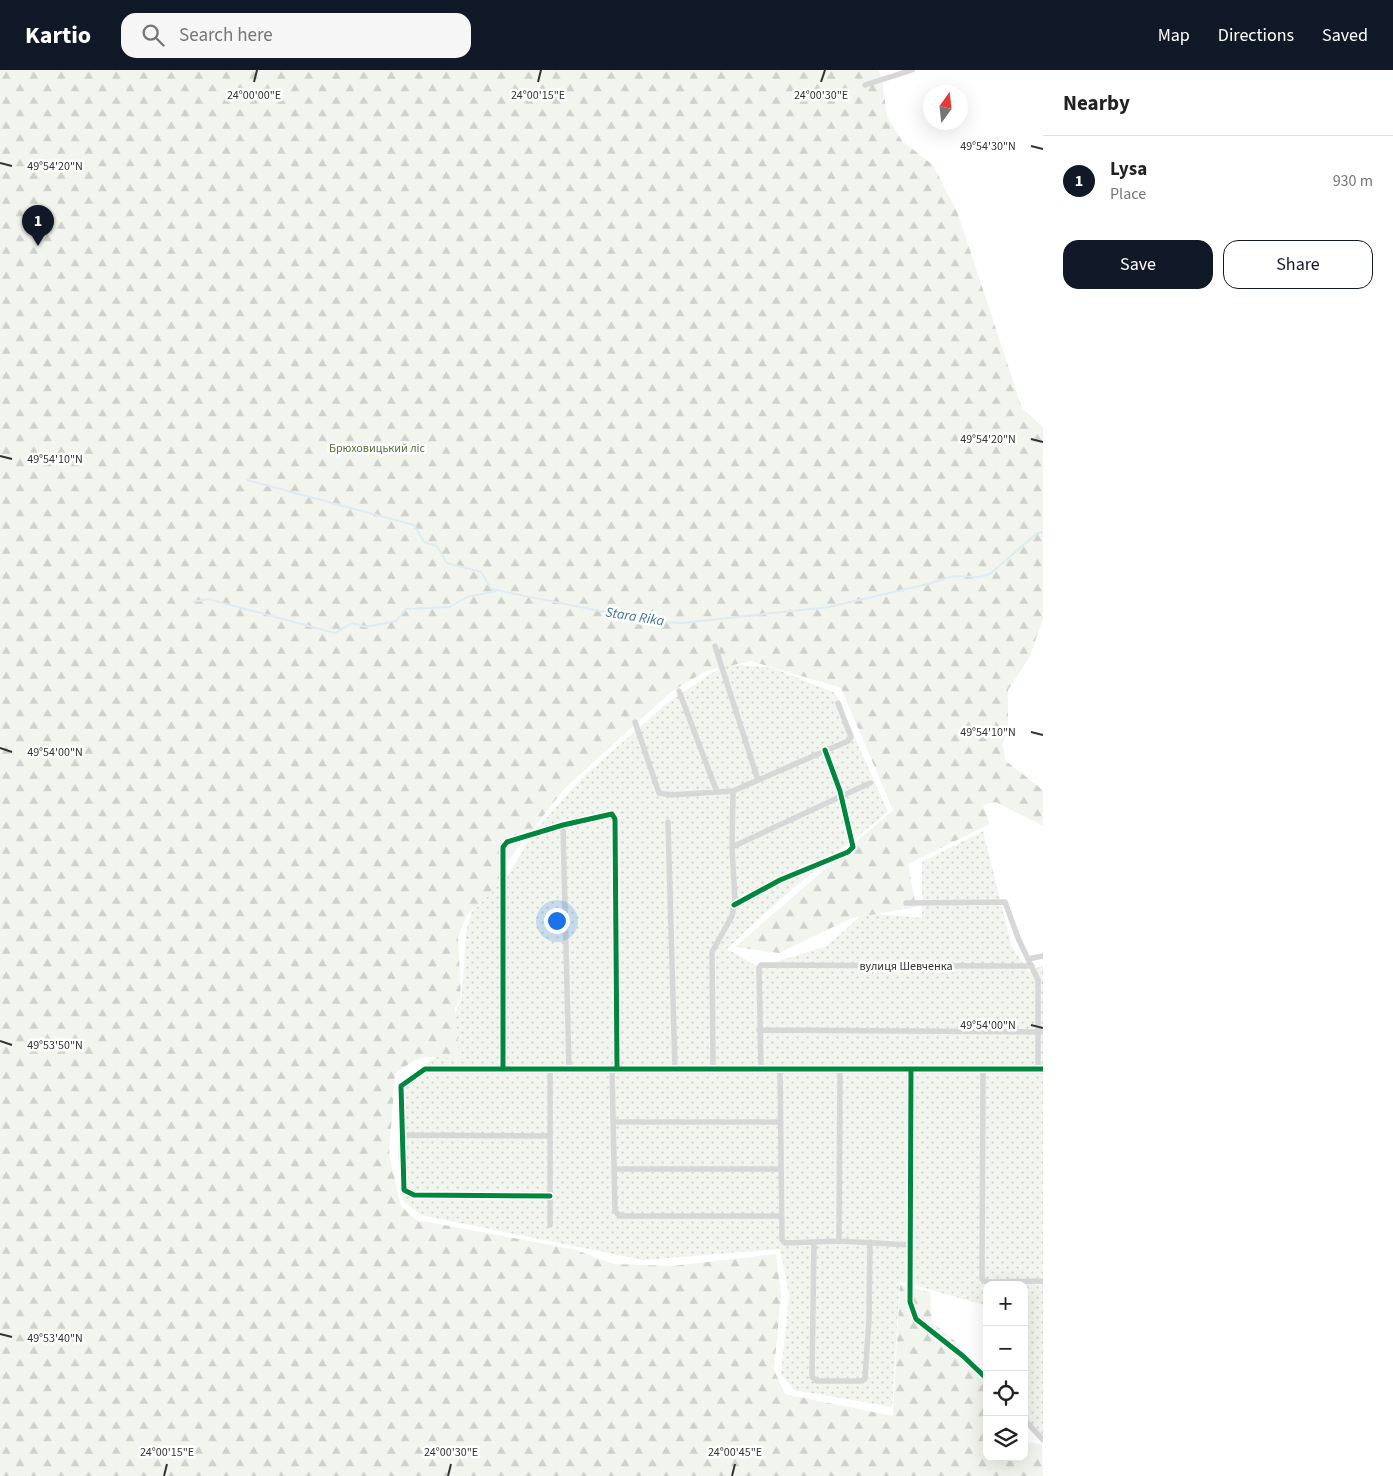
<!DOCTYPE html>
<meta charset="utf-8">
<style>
body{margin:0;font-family:"Source Sans 3",sans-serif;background:#f6f6f6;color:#222}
.controls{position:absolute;right:15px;bottom:15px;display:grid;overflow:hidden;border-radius:10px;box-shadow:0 5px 20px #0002}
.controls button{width:45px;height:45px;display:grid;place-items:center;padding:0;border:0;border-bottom:1px solid #e0e0e0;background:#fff;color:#222;font:25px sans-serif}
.compass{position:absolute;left:923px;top:15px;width:45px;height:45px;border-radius:50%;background:#fff;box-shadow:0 5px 20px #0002;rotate:15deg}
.you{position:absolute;left:556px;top:850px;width:18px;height:18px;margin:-12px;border:4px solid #fff;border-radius:50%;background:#1a73e8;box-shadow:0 0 0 8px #1a73e833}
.badge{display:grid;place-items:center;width:32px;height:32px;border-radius:50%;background:#111827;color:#fff;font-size:16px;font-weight:700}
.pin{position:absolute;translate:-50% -41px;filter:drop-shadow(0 1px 2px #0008)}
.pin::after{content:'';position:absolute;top:26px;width:18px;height:15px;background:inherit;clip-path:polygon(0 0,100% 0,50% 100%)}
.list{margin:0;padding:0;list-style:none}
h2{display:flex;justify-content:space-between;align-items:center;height:65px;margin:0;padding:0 20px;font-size:21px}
h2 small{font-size:16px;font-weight:400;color:#767676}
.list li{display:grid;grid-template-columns:32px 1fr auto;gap:15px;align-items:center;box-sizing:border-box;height:90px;padding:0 20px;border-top:1px solid #e0e0e0}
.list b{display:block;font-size:19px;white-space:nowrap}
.list p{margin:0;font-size:16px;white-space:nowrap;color:#767676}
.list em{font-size:16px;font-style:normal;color:#767676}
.actions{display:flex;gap:10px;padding:15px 20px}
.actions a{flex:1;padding:11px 0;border:1px solid #111827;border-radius:15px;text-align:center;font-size:18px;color:#111827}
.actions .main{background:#111827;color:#fff}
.icon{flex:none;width:28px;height:28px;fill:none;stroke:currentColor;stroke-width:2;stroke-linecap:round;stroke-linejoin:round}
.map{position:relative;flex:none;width:1043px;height:1406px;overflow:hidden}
header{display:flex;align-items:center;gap:30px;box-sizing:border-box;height:70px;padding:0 25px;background:#111827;color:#fff}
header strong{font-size:24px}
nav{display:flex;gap:28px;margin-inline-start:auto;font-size:18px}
.search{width:350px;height:45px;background:#f6f6f6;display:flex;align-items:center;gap:12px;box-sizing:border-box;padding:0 18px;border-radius:15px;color:#767676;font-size:19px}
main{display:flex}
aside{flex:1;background:#fff}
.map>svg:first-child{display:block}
.grass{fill:url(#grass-dots)}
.forest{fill:url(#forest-firs)}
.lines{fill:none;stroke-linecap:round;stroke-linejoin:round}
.stream{stroke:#ddebf3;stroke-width:2}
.street{stroke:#d7d7d7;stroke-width:5.5}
.cycleway-casing{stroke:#fff;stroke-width:8}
.cycleway{stroke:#00873e;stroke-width:5}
.ticks{fill:none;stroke:#333;stroke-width:2}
.labels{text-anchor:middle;stroke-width:5;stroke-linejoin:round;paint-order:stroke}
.park-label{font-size:12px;fill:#56703f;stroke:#fff}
.street-label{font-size:12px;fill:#333;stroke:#fff}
.water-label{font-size:14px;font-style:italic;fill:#3f7597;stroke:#fff}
.ticks-label{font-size:12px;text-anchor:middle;fill:#333;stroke:#fff;stroke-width:5;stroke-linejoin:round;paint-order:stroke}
</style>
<header>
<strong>Kartio</strong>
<div class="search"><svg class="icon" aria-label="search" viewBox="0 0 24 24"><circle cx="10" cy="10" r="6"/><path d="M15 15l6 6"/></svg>Search here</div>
<nav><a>Map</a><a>Directions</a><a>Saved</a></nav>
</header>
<main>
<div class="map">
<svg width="1043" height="1406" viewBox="0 0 1043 1406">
<defs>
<pattern id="grass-dots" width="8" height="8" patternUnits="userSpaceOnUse" patternTransform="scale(1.25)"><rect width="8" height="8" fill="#f1f5ed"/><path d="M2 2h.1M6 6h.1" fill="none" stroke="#cfd2cc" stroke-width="1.8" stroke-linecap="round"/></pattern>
<pattern id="forest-firs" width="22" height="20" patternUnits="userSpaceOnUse" patternTransform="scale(1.25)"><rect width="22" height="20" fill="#f1f5ed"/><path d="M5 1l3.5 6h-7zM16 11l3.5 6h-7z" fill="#cfd2cc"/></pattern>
</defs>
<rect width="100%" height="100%" fill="#fff"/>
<path class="grass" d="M726,594L773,598L835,623L888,742C833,786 777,829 727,879L759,897L827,876L864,843L922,848V792L983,761L1012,877L1029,902L1043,895V1368L1024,1347V1215H987V1236L900,1211L892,1337L794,1320L781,1304L789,1225L780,1179L643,1190L421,1145L402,1130L398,1084L401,1011L441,984L462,926L466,863L471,843L508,805L535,761L582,708L667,633Z"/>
<path class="forest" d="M0,0H878L882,8L887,46L902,71L933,95L958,144L1022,338L1043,357V549L1029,588L1008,620V661L1002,674L1006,691L1043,720V756L996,732L983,735L990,754L908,794L916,837L852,848L779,883L735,877L893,740L841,618L751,591L706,601L671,622L564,719L508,791L495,820L467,845L458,867L461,928L455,938L459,989C427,986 421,983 395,1004L389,1085L401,1136L416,1150L573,1179L614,1194L672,1196L776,1184L781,1225L774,1300L785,1324L893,1346L900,1215L930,1222L932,1252L956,1272L987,1312V1387H1024V1372L1042,1374L1043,1406H0Z"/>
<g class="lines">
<path class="stream" d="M247,410L414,455L424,472L437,476L447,493L481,502L491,519L655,552L683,553L829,537L928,514L953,506L980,507L990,504L1036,464L1043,462
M193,532L208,529L335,563L352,553L366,557L396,551L406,539L450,537L467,527L496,521"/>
<path class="street" d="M865,15L912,0
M715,576L758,710
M679,621L717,722
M635,652L659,723L671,725L733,721
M668,752L675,999
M563,755L569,999
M732,777L733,721L848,671L851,667L838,633
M906,833L1005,832L1018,868L1038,910V999
M734,835L780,810L848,782L853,777L840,721L825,680
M1028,889L1043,886
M759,960L1043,962
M713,998L712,882L732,846L735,830L732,777L870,713
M503,999V777L507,772L563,755L612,744L615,749L617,999
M612,999L615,1141L620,1146H781
M761,999L759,898L761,895L1032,896
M780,999L782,1170L785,1173L839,1171
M840,999L839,1171L910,1175
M911,999L910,1232L916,1249L963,1286L987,1309
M983,999L982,1209L987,1212L1043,1211
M614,1052H780
M402,1065L550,1066
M615,1099H781
M550,1126L414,1125L404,1120L401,1016L425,999H1043
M550,1155V999
M814,1172L812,1307L817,1311H861L865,1309L869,1249L870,1172
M1024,1349L1043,1370"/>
<defs>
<path id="cycleway" d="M734,835L780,810L848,782L853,777L840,721L825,680
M503,999V777L507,772L563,755L612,744L615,749L617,999
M911,999L910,1232L916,1249L963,1286L987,1309
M550,1126L414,1125L404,1120L401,1016L425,999H1043"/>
</defs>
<use href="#cycleway" class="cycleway-casing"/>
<use href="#cycleway" class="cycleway"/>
</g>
<path class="ticks" d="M254,12L257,0M538,12L541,0M821,12L825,0M1031,76L1043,79M0,93L12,96M1031,369L1043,372M0,386L12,389M1031,662L1043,665M0,678L12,682M1031,955L1043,958M0,971L12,975M0,1264L12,1267M164,1406L167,1394M448,1406L451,1394M732,1406L735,1394"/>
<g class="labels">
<g class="park-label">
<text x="377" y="382">Брюховицький ліс</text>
</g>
<g class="street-label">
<text x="906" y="900">вулиця Шевченка</text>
</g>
<g class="water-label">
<text transform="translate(635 546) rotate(9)" y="5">Stara Rika</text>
</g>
</g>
<g class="ticks-label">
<text x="254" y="29">24°00'00"E</text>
<text x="538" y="29">24°00'15"E</text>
<text x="821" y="29">24°00'30"E</text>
<text x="988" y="80">49°54'30"N</text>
<text x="55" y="100">49°54'20"N</text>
<text x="988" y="373">49°54'20"N</text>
<text x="55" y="393">49°54'10"N</text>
<text x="988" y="666">49°54'10"N</text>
<text x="55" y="686">49°54'00"N</text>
<text x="988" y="959">49°54'00"N</text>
<text x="55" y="979">49°53'50"N</text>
<text x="55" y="1272">49°53'40"N</text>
<text x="167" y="1386">24°00'15"E</text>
<text x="451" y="1386">24°00'30"E</text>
<text x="735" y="1386">24°00'45"E</text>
</g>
</svg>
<div class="controls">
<button>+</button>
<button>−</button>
<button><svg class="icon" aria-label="locate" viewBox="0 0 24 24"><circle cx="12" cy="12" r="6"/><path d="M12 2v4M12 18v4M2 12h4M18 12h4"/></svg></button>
<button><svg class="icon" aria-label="layers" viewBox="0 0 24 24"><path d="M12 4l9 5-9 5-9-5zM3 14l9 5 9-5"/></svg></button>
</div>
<svg class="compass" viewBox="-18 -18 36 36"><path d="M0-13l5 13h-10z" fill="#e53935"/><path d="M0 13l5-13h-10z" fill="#767676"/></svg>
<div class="you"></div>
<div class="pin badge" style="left:38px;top:176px">1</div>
</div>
<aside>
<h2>Nearby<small></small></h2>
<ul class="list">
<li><span class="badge">1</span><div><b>Lysa</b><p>Place</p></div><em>930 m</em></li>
</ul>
<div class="actions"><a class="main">Save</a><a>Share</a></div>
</aside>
</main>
